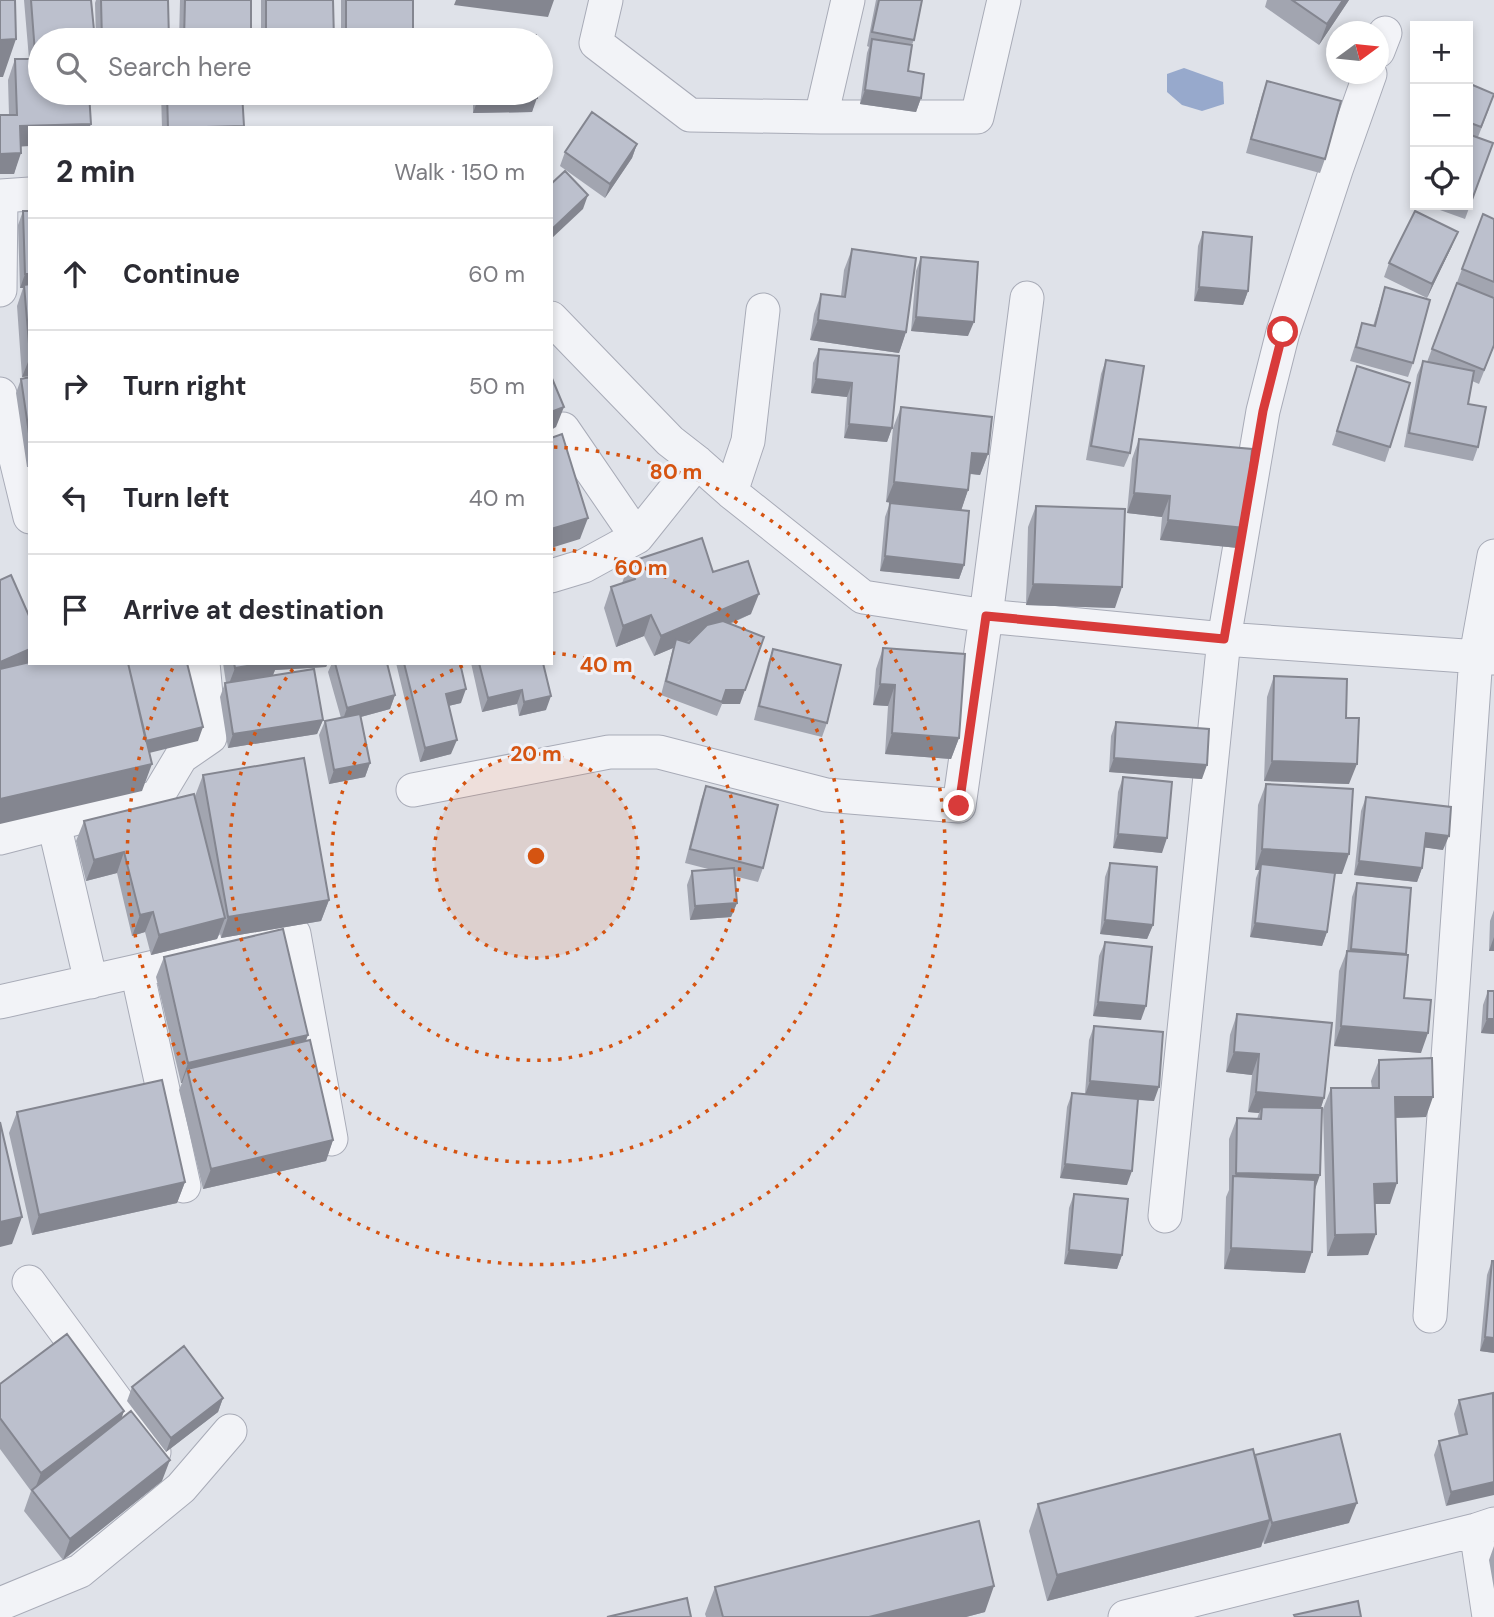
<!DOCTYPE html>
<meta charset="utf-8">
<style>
body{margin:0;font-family:"DM Sans",sans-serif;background:#f2f2f3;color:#2b2b33}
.controls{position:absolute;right:21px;top:21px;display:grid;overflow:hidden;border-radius:0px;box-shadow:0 4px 10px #0003}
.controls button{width:63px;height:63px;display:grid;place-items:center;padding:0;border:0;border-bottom:2px solid #e1e1e2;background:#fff;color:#2b2b33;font:35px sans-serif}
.compass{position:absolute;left:1326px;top:21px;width:63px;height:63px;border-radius:50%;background:#fff;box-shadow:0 4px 10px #0003;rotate:75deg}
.stop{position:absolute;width:21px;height:21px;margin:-16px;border:5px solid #d83b3a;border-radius:50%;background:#fff}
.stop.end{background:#d83b3a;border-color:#fff;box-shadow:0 2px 7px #0008}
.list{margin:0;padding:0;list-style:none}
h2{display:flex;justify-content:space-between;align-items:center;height:91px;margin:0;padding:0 28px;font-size:30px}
h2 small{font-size:23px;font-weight:400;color:#7c7c81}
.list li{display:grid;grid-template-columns:46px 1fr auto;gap:21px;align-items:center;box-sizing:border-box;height:112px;padding:0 28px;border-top:2px solid #e1e1e2}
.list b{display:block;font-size:26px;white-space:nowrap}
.list em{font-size:23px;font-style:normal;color:#7c7c81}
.icon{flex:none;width:38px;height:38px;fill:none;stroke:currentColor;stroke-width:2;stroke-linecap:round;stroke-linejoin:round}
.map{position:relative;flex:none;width:1494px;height:1617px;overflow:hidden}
.search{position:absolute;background:#fff;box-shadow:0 4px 10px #0003;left:28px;top:28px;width:525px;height:77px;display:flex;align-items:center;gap:18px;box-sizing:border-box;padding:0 24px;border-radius:38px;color:#7c7c81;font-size:26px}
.panel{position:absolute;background:#fff;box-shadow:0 4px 10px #0003;left:28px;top:126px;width:525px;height:539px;border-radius:0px}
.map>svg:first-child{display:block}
.water{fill:#97a9cc}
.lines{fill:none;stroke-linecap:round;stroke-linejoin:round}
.street-casing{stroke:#a8abb7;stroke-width:35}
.street{stroke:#f2f3f7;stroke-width:33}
.wall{fill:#a2a5b0}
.shaded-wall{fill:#848690}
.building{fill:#bcc0cd;stroke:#848690;stroke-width:2}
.route{stroke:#d83b3a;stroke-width:9}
.ring{fill:none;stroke:#d55411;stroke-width:3.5;stroke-dasharray:3.5 7}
.centre{fill:#d55411;stroke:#eff1f7;stroke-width:3.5}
.ring-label{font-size:21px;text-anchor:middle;font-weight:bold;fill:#d55411;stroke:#eff1f7;stroke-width:6;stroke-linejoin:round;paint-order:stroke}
</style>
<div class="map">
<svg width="1494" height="1617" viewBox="0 0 1494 1617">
<rect width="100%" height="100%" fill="#dfe2e9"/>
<path class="water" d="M1184,68L1223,82L1224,104L1202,111L1182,105L1167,92V74Z"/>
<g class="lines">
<defs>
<path id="street" d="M606,0L596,43L690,115L821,117H977L1004,0
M1378,51L1385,33
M821,117L848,0
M0,290L1,196L30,194
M551,318L670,441L697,462L731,492L863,597L986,616L1224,639L1494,658
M0,394L30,517
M563,429L637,537
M731,492L748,441L763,310
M551,576L584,566L637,537L697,462
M413,790L609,752H659L826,795L959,806L986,616L1027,298
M54,824L157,797L181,757L210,737L203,663
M0,838L54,824L91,982
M137,971L184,1186
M0,1002L137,971L294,934L331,1139
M1165,1216L1224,639L1263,411L1283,332L1336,170L1370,74
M29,1282L154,1452
M1430,1316L1476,656L1494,556
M1476,1530L1489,1617
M0,1604L80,1571L181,1488L230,1431
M1125,1617L1476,1530L1494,1524"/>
</defs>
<use href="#street" class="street-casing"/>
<use href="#street" class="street"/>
</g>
<path class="wall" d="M24,0H91L40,40L91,124L89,128H30L21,147L14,174L9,115L8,80L15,59H29Z
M96,0H168L169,40H96L95,3Z
M180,0H251V40H179Z
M261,0H333L334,40H261Z
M341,0H413V40H341Z
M876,0H922L914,40L911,47L908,71L921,98L916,112L860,104L867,53L869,47L867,46Z
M1267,0H1349L1319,45L1265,7Z
M1267,81L1325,159L1320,173L1246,153L1262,95Z
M1468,83L1489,109L1478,137L1493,143L1465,219L1426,205H1468Z
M161,93H242L243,128H162Z
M473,93H537L532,112L473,113Z
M637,144L632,158L605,198L560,166L565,152Z
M23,211H30V376L22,377L17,306L23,288H20L18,225Z
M1494,219V346L1479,384L1472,381L1468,404L1478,447L1473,461L1404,447L1417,375L1423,361L1427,362L1462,269Z
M1203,232L1248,291L1243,305L1194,301L1198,246Z
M1452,246L1427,298L1384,277L1389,263Z
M852,249L906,332L899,353L810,340L814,314L821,294L841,296L844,270Z
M921,257L968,336L911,331L916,271Z
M1385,287L1413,363L1408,377L1350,361L1362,323L1373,326Z
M819,349L892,428L887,442L844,438L847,397L811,393L813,363Z
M1106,360L1130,453L1124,467L1086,460L1101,374Z
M1357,366L1390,447L1385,462L1332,445Z
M30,377V467H27L16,393L21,379Z
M901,407L988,454L980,475L970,474L968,490L961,510L964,565L959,579L880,571L885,517L890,503L906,505L886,502L893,428Z
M1139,439L1238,548L1160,540L1162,517L1127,513L1132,459Z
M1036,506L1115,608L1026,605L1028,527Z
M630,562L713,572L751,614L730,624L740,704H722L717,716L661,695L673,648L654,656L644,636L616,647L604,608L611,587L622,583Z
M883,648L959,738L951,759L885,754L888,706L873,705L876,669Z
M773,649L827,723L822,737L754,720L768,663Z
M223,663H328L326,667L275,670L273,675L323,720L317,734L228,748L220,697L225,683H226Z
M332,663H387L395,695L390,709L361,717L370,763L365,777L329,784L319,735L325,721L341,718L328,672Z
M396,663H460L461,703L448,706L451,754L420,762Z
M471,663H543L546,710L519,716L517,704L482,712Z
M1274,676L1346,718L1349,784L1264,781L1267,697Z
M1116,722L1202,779L1109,772L1111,736Z
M203,775L329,900L321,921L221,938L220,933L217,939L151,955L145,932L132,936L117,873L86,881L76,841L84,821L198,810L195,796Z
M1123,777L1162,853L1113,848L1118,792Z
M1266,784L1342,874H1334L1327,932L1322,946L1250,937L1256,878L1259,870H1255L1258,805Z
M706,786L763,868L758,882L734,876L737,903L731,917L690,920L687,885L692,871L712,870L685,863L701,800Z
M1366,797L1443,850L1424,847L1422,868L1417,882L1354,875L1361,811Z
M1110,863L1153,925L1147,939L1100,934L1105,877Z
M1357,883L1405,955L1404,998L1421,1053L1334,1046L1339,971L1347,951L1352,897Z
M1494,910V951H1489L1490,921Z
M1105,942L1141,1020L1093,1016L1099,956Z
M164,957L306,1041L333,1140L326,1161L203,1189L179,1090L182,1083H181L156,977Z
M1488,991H1494V1034L1481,1033L1483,1005Z
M1237,1014L1324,1098L1321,1108L1315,1190L1305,1273L1224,1269L1226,1197L1229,1190V1139L1237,1118L1257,1119L1259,1113L1248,1112L1252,1075L1226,1072L1230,1035Z
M1094,1026L1154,1101L1138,1100L1127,1185L1060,1178L1067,1107L1072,1093L1085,1094L1089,1040Z
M1379,1060L1426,1117L1396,1118L1390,1204H1375L1368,1255L1327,1256L1323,1109L1331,1088H1372L1371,1081Z
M17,1112L185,1182L177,1203L32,1235L9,1133Z
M1074,1194L1122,1255L1117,1269L1064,1264L1069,1208Z
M1492,1261H1494V1353L1480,1351L1487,1275Z
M0,1384L121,1419L162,1481L63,1560L24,1511L31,1491L0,1449Z
M132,1387L223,1398L218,1412L166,1452L127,1401Z
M1493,1393L1446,1506L1434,1455L1439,1441L1459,1436L1454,1414L1459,1400Z
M1255,1455L1349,1523L1264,1544L1263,1540L1261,1547L1047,1601L1029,1531L1038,1504L1255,1457Z
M1494,1546V1589L1489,1560Z
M715,1587L985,1612L966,1617H706L705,1614Z"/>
<path class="shaded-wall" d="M456,0H554L548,17L454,5Z
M1343,0H1349L1319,45L1327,24Z
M16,39L3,77H0V40Z
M40,52V66L30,67L35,53Z
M865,90L921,98L916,112L860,104Z
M537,98L532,112L473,113L478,99Z
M91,124L89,128H30V146L13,147L20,126Z
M244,126L243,128H168Z
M637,144L632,158L605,198L610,184Z
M21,153L14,174H0V154Z
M588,195L583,209L551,239V230Z
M1458,232L1452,246L1427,298L1432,284Z
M25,274H30V287L24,285L23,288H20Z
M1199,287L1248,291L1243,305L1194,301Z
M916,317L974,322L968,336L911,331Z
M818,320L906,332L899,353L810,340Z
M30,357V376L22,377Z
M816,379L852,383L847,397L811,393Z
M564,407L556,427L551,430V412Z
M849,424L892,428L887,442L844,438Z
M972,453L988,454L980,475L965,473Z
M894,482L968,490L961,511L886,502Z
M1134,493L1170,496L1162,517L1127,513Z
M588,518L580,539L551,548V529Z
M1168,520L1245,528L1238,548L1160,540Z
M885,556L964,565L959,579L880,571Z
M1033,584L1122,587L1115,608L1026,605Z
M759,594L751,614L674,647L676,639L673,648L654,656L661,636Z
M651,615L644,636L616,647L623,626Z
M30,649V661L0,674V662Z
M266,663H328L326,667L275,670L270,682L227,689L235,668Z
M880,684L895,685L888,706L873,705Z
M466,689L461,703L440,708L446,694Z
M522,690L517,704L482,712L488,698Z
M726,690H745L740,704H722Z
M395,695L390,709L342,722L347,708Z
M551,696L546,710L519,716L524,702Z
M323,720L317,734L228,748L233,734Z
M203,727L198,741L141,755L146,741Z
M892,733L959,738L951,759L885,754Z
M457,740L451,754L420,762L425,748Z
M1114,758L1207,765L1202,779L1109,772Z
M1272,761L1357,764L1349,784L1264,781Z
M370,763L365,777L329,784L334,770Z
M152,764L142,791L0,824V799Z
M1426,833L1449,836L1443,850L1421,847Z
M1118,834L1167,838L1162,853L1113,848Z
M1262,849L1349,854L1342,874L1261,870V864L1259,870H1255Z
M124,852L117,873L86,881L94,860Z
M1359,861L1422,868L1417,882L1354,875Z
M329,900L321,921L221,938L228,917Z
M737,903L731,917L690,920L695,906Z
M153,912L145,932L132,936L140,915Z
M225,918L217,939L151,955L159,935Z
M1105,920L1153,925L1147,939L1100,934Z
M1255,923L1327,932L1322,946L1250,937Z
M1494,937V951H1489Z
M1351,949L1406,954L1346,963Z
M1098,1002L1146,1006L1141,1020L1093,1016Z
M1487,1019H1494V1034L1481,1033Z
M1341,1026L1428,1033L1421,1053L1334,1046Z
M308,1035L301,1055L187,1069L182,1083H181L188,1063Z
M1234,1052L1259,1054L1252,1075L1226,1072Z
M1090,1081L1159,1087L1154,1101L1085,1095Z
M1256,1092L1324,1098L1317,1119L1262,1107L1259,1113L1248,1112Z
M1395,1097H1433L1426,1117L1388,1118Z
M333,1140L326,1161L203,1189L211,1169Z
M1065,1164L1132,1171L1127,1185L1060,1178Z
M1236,1173L1320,1175L1313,1195L1233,1180Z
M185,1182L177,1203L32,1235L39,1215Z
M1397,1183L1390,1204H1367L1374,1184Z
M22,1217L12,1244L0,1247V1222Z
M1376,1234L1368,1255L1327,1256L1335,1235Z
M1231,1248L1312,1252L1305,1273L1224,1269Z
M1069,1250L1122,1255L1117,1269L1064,1264Z
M1485,1337L1494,1338V1353L1480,1351Z
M223,1398L218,1412L166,1452L171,1438Z
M124,1411L117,1432L33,1494L41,1473Z
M170,1460L162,1481L63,1560L70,1539Z
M1494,1482V1495L1446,1506L1451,1492Z
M1357,1503L1349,1523L1264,1544L1272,1523Z
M1270,1520L1261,1547L1047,1601L1057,1575Z
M994,1586L985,1612L966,1617H869Z"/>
<path class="building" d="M0,0H15L16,39L0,40Z
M31,0H91L95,40H40V52L35,53Z
M101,0H168L169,40H102Z
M185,0H251V40H184Z
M266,0H333L334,40H266Z
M346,0H413V40H346Z
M879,0H922L914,40L872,32Z
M1292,0H1343L1327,24Z
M536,35V40H478V36Z
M872,39L912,45L908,71L924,74L921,98L865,90Z
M15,59H40V93H89L91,124L20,126L21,153L0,154V115H17Z
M1267,81L1341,101L1325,159L1251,139Z
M1468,83L1494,94L1481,127L1468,122Z
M167,93H242L244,126L168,128Z
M478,93H537V98L478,99Z
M592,112L637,144L610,184L565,152Z
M1468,134L1493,143L1470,205L1468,204Z
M565,171L588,195L551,230V184Z
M23,211H30V274H25Z
M1415,211L1458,232L1432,284L1389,263Z
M1483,214L1494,219V282L1462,269Z
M1203,232L1252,237L1248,291L1199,287Z
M852,249L916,258L906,332L818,320L821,294L845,297Z
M921,257L978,262L974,322L916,317Z
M1457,283L1494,298V345L1484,370L1432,349Z
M30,284V355L24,285Z
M1385,287L1430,300L1413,363L1356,347L1362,323L1375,326Z
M819,349L899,356L892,428L849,424L852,383L816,379Z
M1106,360L1144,366L1130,453L1091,446Z
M1423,361L1474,371L1468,404L1486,407L1478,447L1409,433Z
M1357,366L1410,383L1390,447L1337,431Z
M551,376L564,407L551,412Z
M30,377V440L21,379Z
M901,407L992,417L988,454L972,453L968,490L894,482Z
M562,434L588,518L551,529V438Z
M1139,439L1252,449L1245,528L1168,520L1170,496L1134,493Z
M890,503L969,511L964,565L885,556Z
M1036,506L1125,509L1122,587L1033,584Z
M702,538L713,572L748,561L759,594L661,636L651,615L623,626L611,587L635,579L630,562Z
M11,575L30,618V649L0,662V580Z
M723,621L764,637L745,690H726L722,702L666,681L676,639L689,643L707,625Z
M883,648L965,654L959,738L892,733L895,685L880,684Z
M773,649L841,665L827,723L759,706Z
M30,662V663H128L152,764L0,799V669Z
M128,663H187L203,727L146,741Z
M234,663H266L235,668Z
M335,663H387L395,695L347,708Z
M404,663H460L466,689L446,694L457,740L425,748Z
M479,663H543L551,696L524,702L522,690L488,698Z
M314,669L323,720L233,734L225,683Z
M1274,676L1347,679L1346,718H1359L1357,764L1272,761Z
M360,714L370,763L334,770L325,721Z
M1116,722L1209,729L1207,765L1114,758Z
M304,758L329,900L228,917L203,775Z
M1123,777L1172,782L1167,838L1118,834Z
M1266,784L1353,789L1349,854L1262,849Z
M706,786L778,805L763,868L690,849Z
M194,794L225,918L159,935L153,912L140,915L124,852L94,860L84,821Z
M1366,797L1451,807L1449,836L1426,833L1422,868L1359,861Z
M1110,863L1157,867L1153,925L1105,920Z
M1261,864L1335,873L1327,932L1255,923Z
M734,868L737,903L695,906L692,871Z
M1357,883L1411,888L1406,954L1351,949Z
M283,929L308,1035L188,1063L164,957Z
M1105,942L1152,947L1146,1006L1098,1002Z
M1347,951L1408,955L1404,998L1431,1000L1428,1033L1341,1026Z
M1488,991H1494V1019H1487Z
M1237,1014L1332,1023L1324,1098L1256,1092L1259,1054L1234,1052Z
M1094,1026L1163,1032L1159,1087L1090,1081Z
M310,1040L333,1140L211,1169L187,1069Z
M1432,1058L1433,1097H1395L1397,1183L1374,1184L1376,1234L1335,1235L1331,1088H1379V1060Z
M162,1080L185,1182L39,1215L17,1112Z
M1072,1093L1138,1099L1132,1171L1065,1164Z
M1262,1107L1322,1108L1320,1175L1236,1173L1237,1118L1261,1119Z
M0,1122L22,1217L0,1222Z
M1233,1176L1315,1180L1312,1252L1231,1248Z
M1074,1194L1128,1199L1122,1255L1069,1250Z
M1492,1261H1494V1338L1485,1337Z
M67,1334L124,1411L41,1473L0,1418V1384Z
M184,1346L223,1398L171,1438L132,1387Z
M1493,1393L1494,1482L1451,1492L1439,1441L1467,1434L1459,1400Z
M131,1411L170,1460L70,1539L32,1490Z
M1340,1434L1357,1503L1272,1523L1255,1455Z
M1253,1449L1270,1520L1057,1575L1038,1504Z
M979,1521L994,1586L869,1617H723L715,1587Z
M687,1598L691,1617H607Z
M1358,1601L1361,1617H1295L1294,1615Z"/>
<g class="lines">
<path class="route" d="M959,806L986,616L1224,639L1263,411L1283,332"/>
</g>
<circle cx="536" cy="856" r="102" fill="#d55411" fill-opacity=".12"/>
<g class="ring">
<circle cx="536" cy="856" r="102"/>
<path d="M552 653A204 204 0 1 1 468 664"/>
<path d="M552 549A307 307 0 1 1 296 665"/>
<path d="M554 447A409 409 0 1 1 175 664"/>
</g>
<circle cx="536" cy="856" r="10" class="centre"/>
<g class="ring-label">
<text x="676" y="479">80 m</text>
<text x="641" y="575">60 m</text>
<text x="606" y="672">40 m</text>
<text x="536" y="761">20 m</text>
</g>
</svg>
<div class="controls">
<button>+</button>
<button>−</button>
<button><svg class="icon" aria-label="locate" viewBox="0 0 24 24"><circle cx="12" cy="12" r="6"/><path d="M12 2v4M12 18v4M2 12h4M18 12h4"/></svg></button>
</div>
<svg class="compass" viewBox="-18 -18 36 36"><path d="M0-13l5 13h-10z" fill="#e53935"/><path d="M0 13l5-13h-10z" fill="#7c7c81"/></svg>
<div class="stop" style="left:1283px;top:332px"></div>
<div class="stop end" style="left:959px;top:806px"></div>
<div class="search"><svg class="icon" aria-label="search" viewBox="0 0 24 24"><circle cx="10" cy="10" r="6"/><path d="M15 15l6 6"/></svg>Search here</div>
<section class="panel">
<h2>2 min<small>Walk · 150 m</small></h2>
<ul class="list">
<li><svg class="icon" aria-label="ahead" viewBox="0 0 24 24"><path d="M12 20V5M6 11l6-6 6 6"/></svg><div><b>Continue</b></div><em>60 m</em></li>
<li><svg class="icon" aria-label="right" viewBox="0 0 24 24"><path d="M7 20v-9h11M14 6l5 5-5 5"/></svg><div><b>Turn right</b></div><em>50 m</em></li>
<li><svg class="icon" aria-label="left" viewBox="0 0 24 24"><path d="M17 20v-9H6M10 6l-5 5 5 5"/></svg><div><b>Turn left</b></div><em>40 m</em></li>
<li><svg class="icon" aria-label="arrive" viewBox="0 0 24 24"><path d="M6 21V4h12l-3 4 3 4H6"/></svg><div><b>Arrive at destination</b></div></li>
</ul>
</section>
</div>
